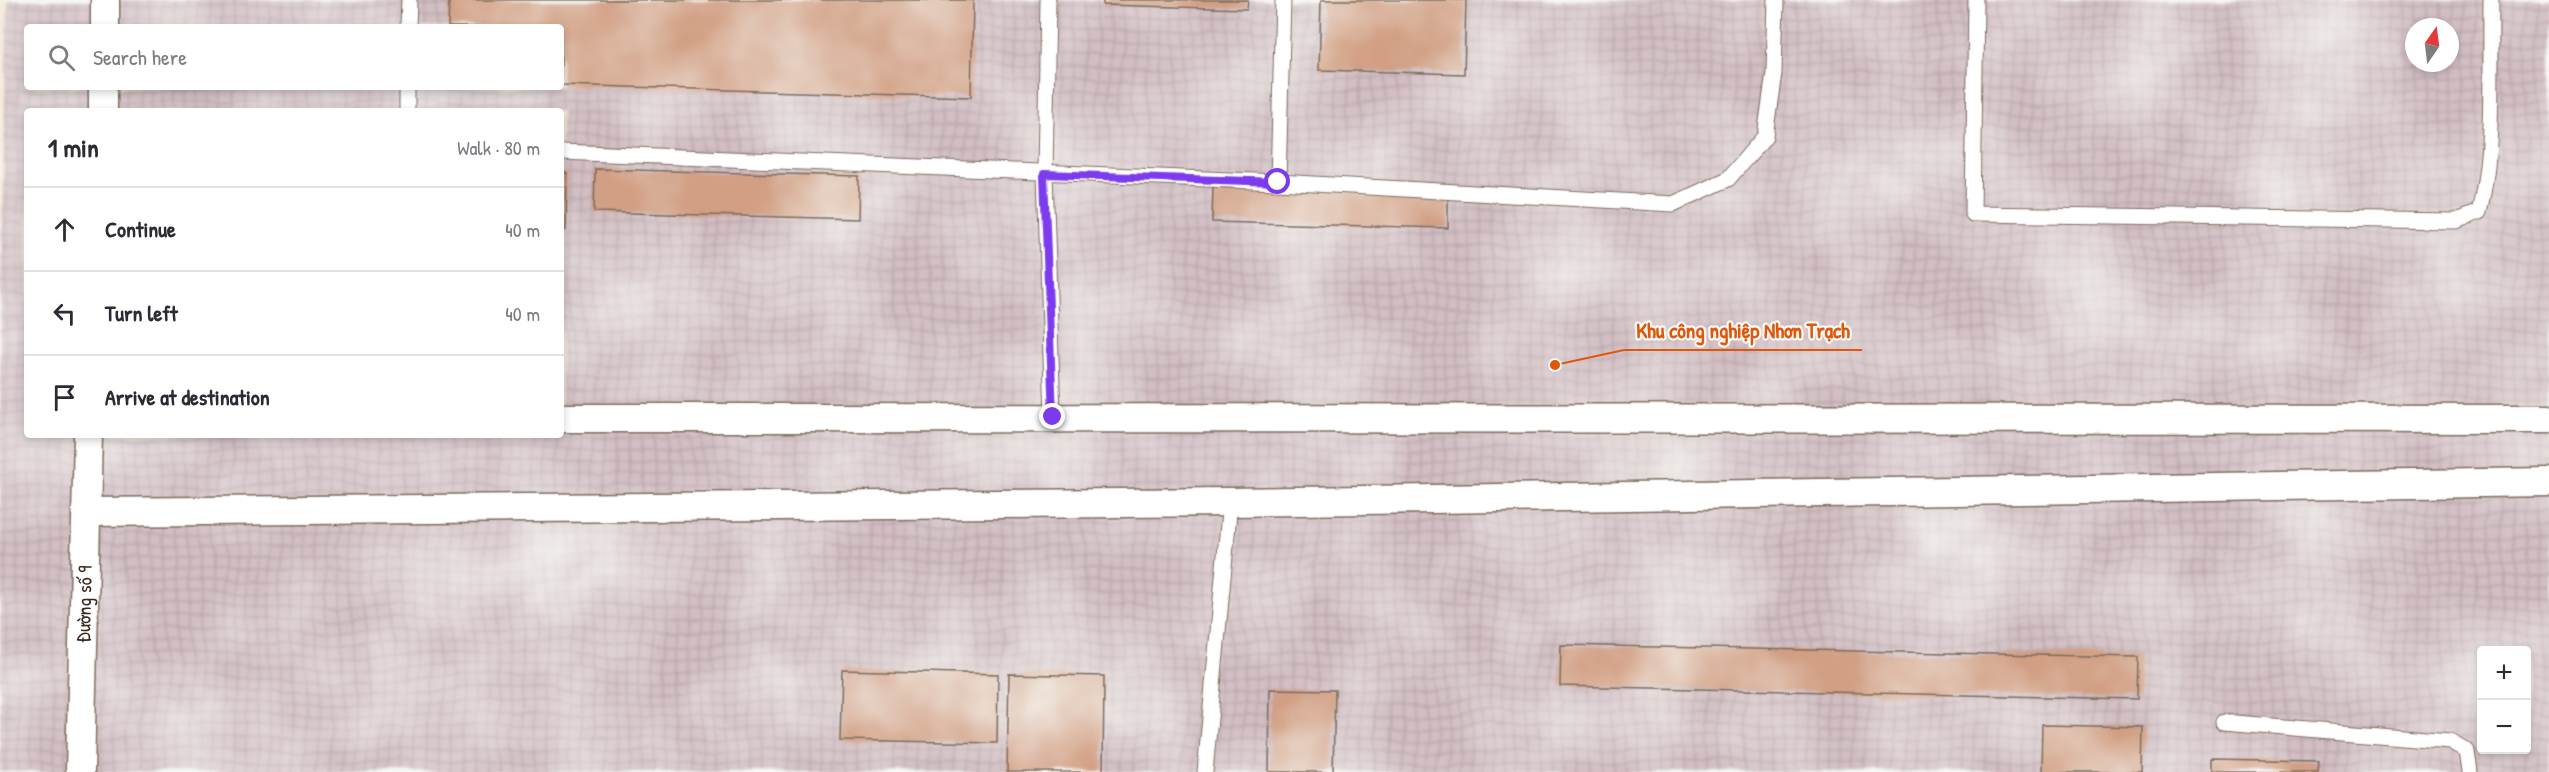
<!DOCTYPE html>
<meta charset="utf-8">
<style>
body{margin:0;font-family:"Patrick Hand",sans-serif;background:#f7f7f7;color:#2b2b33}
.controls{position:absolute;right:18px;bottom:18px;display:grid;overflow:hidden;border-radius:6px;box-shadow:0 3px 9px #0003}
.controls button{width:54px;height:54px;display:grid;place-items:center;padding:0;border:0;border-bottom:2px solid #e1e1e2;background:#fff;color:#2b2b33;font:30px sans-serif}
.compass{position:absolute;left:2405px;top:18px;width:54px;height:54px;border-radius:50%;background:#fff;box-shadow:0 3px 9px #0003;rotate:14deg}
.stop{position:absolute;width:18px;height:18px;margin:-14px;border:4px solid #7c3aed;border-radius:50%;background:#fff}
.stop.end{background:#7c3aed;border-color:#fff;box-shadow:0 2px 6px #0008}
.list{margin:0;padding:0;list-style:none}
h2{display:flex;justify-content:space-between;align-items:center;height:78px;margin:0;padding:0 24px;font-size:26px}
h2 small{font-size:20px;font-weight:400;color:#7c7c81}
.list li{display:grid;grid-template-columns:39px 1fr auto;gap:18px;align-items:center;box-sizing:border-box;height:84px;padding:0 24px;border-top:2px solid #e1e1e2}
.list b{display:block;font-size:22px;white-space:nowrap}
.list em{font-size:20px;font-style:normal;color:#7c7c81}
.icon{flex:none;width:33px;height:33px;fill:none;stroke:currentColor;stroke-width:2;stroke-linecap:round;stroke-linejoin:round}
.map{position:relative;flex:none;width:2549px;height:772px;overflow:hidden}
.search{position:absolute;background:#fff;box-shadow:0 3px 9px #0003;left:24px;top:24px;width:540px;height:66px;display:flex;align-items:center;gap:15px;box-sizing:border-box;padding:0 21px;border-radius:6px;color:#7c7c81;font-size:22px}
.panel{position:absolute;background:#fff;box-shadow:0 3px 9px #0003;left:24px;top:108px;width:540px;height:330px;border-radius:6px}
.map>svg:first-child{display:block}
.industrial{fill:url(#industrial-grid);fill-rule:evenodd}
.building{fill:#d19f83}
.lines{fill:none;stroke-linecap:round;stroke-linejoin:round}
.service-casing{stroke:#7c6c5e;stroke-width:17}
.minor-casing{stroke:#7c6c5e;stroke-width:31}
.service{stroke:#fff;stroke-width:15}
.minor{stroke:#fff;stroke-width:28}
.route{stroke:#7c3aed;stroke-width:8}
.labels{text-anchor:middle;stroke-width:4.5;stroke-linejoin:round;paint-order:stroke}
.street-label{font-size:20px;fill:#3b2a1e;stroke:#f6f6f2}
.leader{fill:none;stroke:#df570d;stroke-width:2}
.callout-dot{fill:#df570d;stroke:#f6f6f2;stroke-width:2}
.callout-label{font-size:21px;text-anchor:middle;font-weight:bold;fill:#df570d;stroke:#f6f6f2;stroke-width:4.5;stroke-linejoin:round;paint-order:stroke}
</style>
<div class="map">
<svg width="2549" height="772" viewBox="0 0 2549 772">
<defs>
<pattern id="industrial-grid" width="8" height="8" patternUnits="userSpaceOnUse" patternTransform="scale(1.5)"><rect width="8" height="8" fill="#d2bec3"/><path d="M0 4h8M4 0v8" fill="none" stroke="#b5a3a7"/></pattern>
</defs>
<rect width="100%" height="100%" fill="#f6f6f2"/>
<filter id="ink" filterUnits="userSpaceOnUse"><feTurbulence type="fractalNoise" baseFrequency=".0167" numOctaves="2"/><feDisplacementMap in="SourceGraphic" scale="12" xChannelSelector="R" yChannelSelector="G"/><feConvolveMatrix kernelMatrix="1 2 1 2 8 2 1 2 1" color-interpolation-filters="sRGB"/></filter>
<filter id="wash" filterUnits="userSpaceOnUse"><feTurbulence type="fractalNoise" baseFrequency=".008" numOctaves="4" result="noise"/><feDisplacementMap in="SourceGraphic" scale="24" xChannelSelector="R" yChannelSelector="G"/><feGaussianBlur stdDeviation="1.35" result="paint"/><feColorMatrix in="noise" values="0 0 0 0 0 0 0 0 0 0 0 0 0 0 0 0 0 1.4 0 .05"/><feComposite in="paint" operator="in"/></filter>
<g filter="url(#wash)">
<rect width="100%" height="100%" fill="#f4e7d5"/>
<path class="industrial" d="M8,0H2549V772H0V294ZM27,27H561V87H27ZM2414,27H2450V63H2414ZM27,111H561V435H27ZM2482,650H2526V750H2482Z"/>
<g id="blocks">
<path class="building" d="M449,0H973L971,97L561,85V27H448Z
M1103,0H1248L1247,9L1103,5Z
M1321,0H1466L1464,74L1319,70Z
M595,169L859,176L858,219L594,212Z
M561,173H567L566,230H561Z
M1213,187L1448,194V228L1212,222Z
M1561,645L2138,657L2137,699L1560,686Z
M842,670L998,674L997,743L840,740Z
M1009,674L1104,676L1103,772H1007Z
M1270,689L1335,690L1333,772H1269Z
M2042,725L2143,727L2142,772H2041Z
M2212,759L2319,761L2318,772H2212Z"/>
</g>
</g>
<g filter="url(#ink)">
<use href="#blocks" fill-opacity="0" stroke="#7c6c5e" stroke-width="1.5"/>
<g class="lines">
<defs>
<path id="service" d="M1048,0L1045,174L1053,417
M1976,0L1973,214L2456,221L2479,212C2495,147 2490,67 2491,0
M408,27L409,0
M407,111V87
M561,152L1278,182L1673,204L1728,179L1765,136L1774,73L1776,0
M1278,182L1283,0
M2224,722L2450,741L2467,751L2470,772
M1205,772L1230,502"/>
<g id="minor">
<path d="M105,27V0"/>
<path d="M103,111V87"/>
<path d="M561,418L2549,419"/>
<path d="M86,512L1230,502L2549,482"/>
<path id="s1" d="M80,772L88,435"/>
</g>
</defs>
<use href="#service" class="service-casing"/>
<use href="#minor" class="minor-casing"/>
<use href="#service" class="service"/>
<use href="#minor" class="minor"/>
</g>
</g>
<g class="lines" filter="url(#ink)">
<path class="route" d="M1053,417L1044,174L1278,182"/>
</g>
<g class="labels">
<g class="street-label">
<text dy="7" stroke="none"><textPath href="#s1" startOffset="168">Đường số 9</textPath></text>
</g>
</g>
<path class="leader" d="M1555 365L1624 350H1862"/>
<circle class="callout-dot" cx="1555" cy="365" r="6"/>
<g class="callout-label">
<text x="1743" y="338">Khu công nghiệp Nhơn Trạch</text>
</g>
</svg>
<div class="controls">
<button>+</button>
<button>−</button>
</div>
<svg class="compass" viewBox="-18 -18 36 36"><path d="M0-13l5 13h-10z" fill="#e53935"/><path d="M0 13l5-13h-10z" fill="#7c7c81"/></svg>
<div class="stop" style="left:1278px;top:182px"></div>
<div class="stop end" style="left:1053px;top:417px"></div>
<div class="search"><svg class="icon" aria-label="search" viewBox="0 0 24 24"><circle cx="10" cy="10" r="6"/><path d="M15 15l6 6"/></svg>Search here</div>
<section class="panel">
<h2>1 min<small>Walk · 80 m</small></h2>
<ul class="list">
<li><svg class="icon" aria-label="ahead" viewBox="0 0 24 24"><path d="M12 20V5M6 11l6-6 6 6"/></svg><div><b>Continue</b></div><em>40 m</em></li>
<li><svg class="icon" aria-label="left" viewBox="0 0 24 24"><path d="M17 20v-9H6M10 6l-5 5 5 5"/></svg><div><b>Turn left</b></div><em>40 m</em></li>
<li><svg class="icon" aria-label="arrive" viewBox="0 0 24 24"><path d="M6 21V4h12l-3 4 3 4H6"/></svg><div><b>Arrive at destination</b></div></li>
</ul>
</section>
</div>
